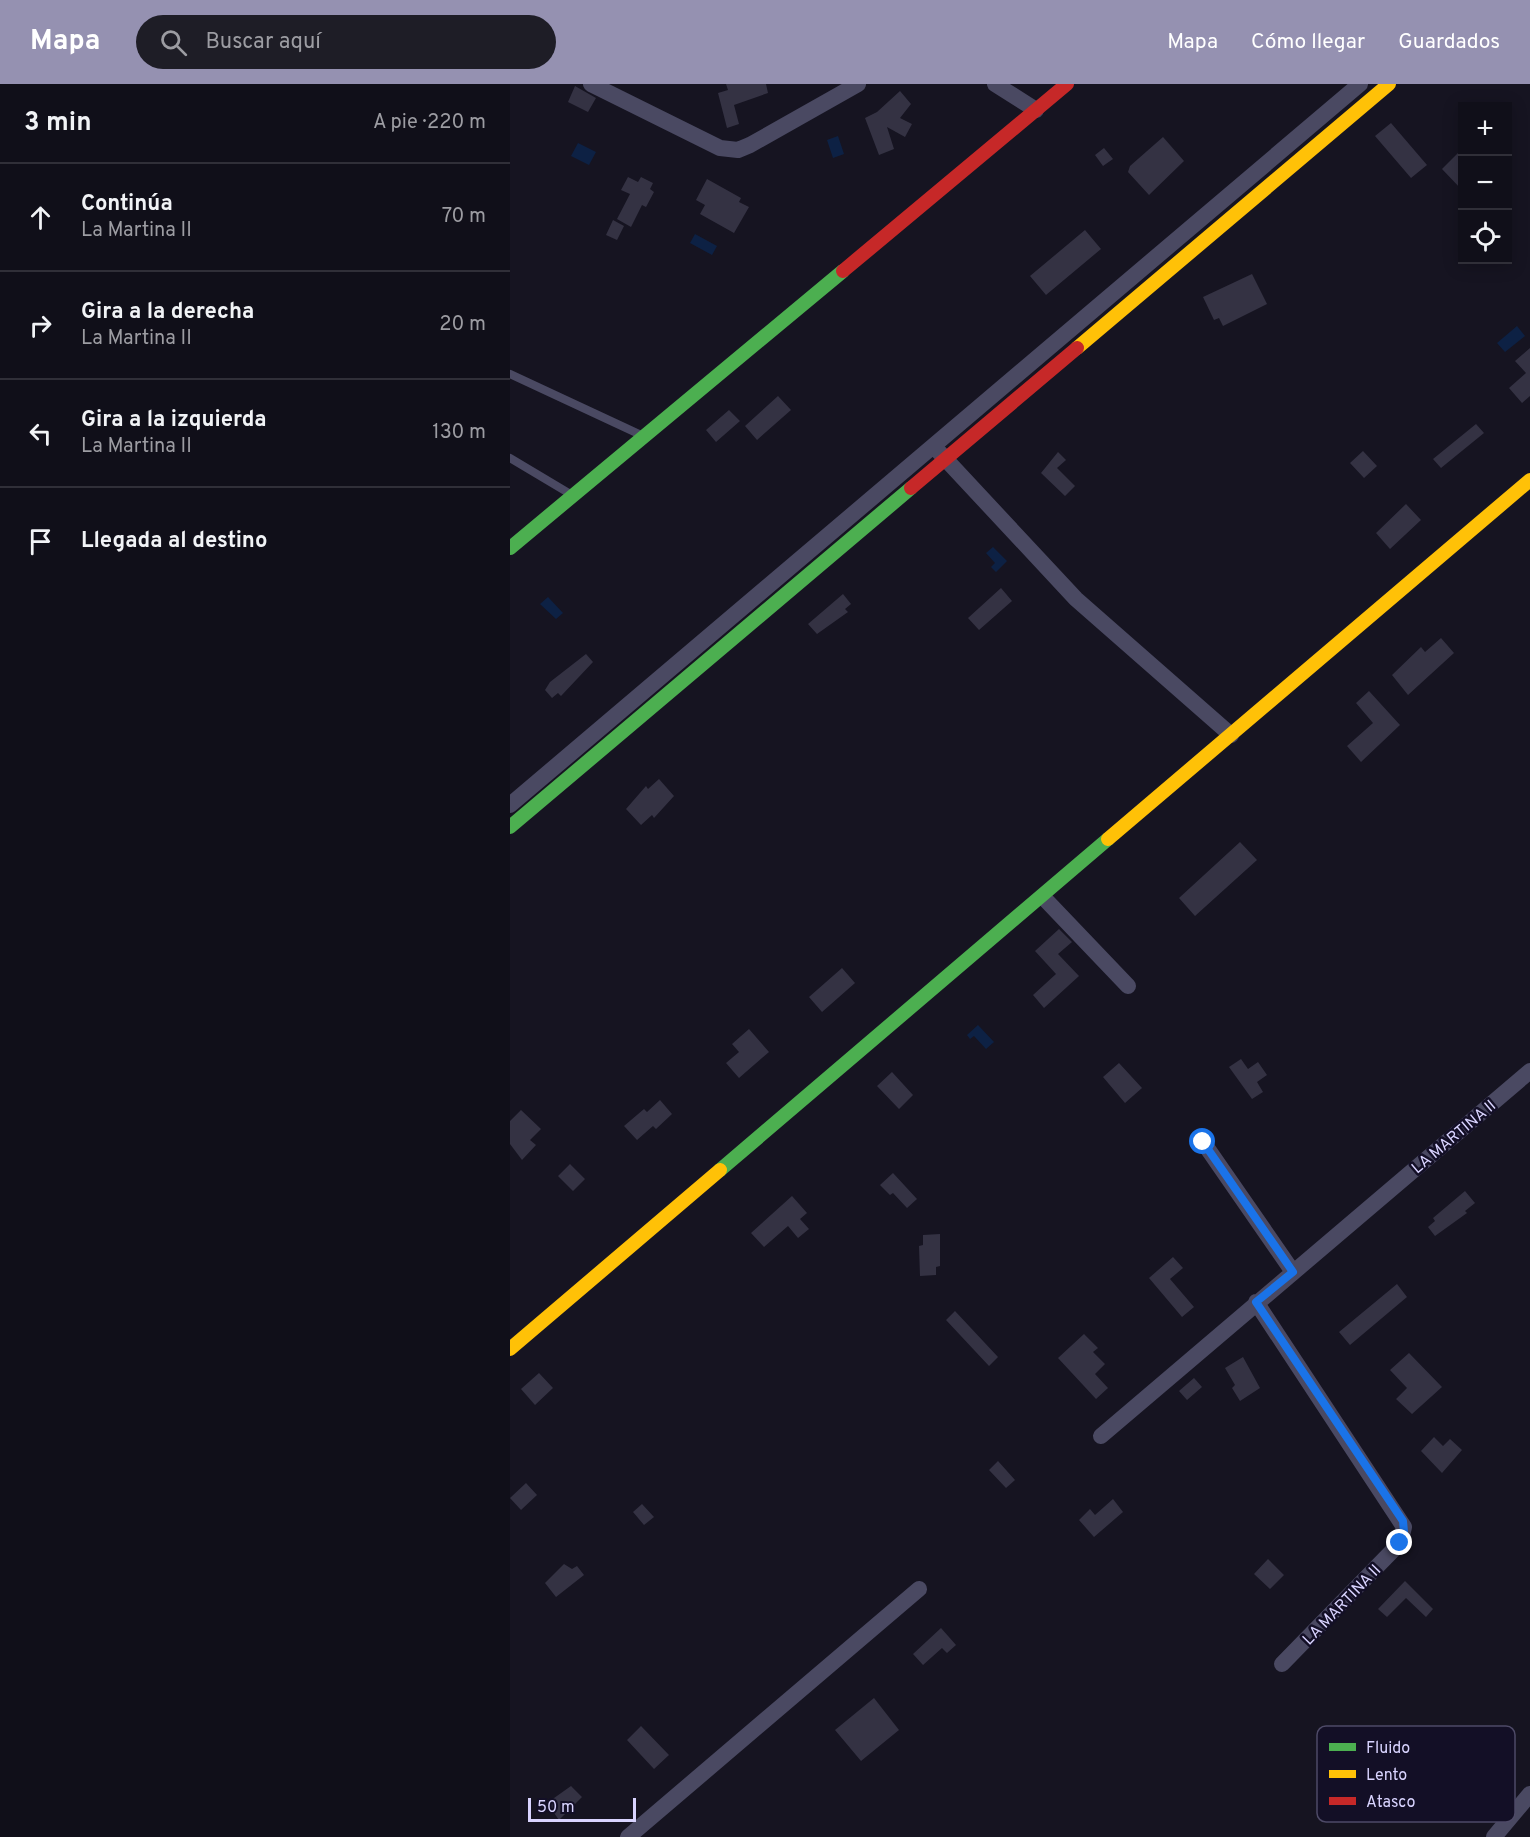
<!DOCTYPE html>
<html lang="es">
<meta charset="utf-8">
<style>
body{margin:0;font-family:Overpass,sans-serif;background:#1e1d26;color:#f1f3f6}
.controls{position:absolute;right:18px;top:18px;display:grid;overflow:hidden;border-radius:0px;box-shadow:0 3px 15px #0003}
.controls button{width:54px;height:54px;display:grid;place-items:center;padding:0;border:0;border-bottom:2px solid #302f38;background:#100f19;color:#f1f3f6;font:30px sans-serif}
.scale{position:absolute;left:18px;bottom:15px;width:108px;box-sizing:border-box;padding-left:6px;border:3px solid #d9d4ff;border-top:0;font-size:16px;line-height:21px;white-space:nowrap;color:#d9d4ff;-webkit-text-stroke:4px #130f26;paint-order:stroke}
.stop{position:absolute;width:18px;height:18px;margin:-14px;border:4px solid #1a73e8;border-radius:50%;background:#fff}
.stop.end{background:#1a73e8;border-color:#fff;box-shadow:0 2px 6px #0008}
.list{margin:0;padding:0;list-style:none}
h2{display:flex;justify-content:space-between;align-items:center;height:78px;margin:0;padding:0 24px;font-size:26px}
h2 small{font-size:20px;font-weight:400;color:#9c9ca2}
.list li{display:grid;grid-template-columns:39px 1fr auto;gap:18px;align-items:center;box-sizing:border-box;height:108px;padding:0 24px;border-top:2px solid #302f38}
.list b{display:block;font-size:22px;white-space:nowrap}
.list p{margin:0;font-size:20px;white-space:nowrap;color:#9c9ca2}
.list em{font-size:20px;font-style:normal;color:#9c9ca2}
.icon{flex:none;width:33px;height:33px;fill:none;stroke:currentColor;stroke-width:2;stroke-linecap:round;stroke-linejoin:round}
.map{position:relative;flex:none;width:1020px;height:1753px;overflow:hidden}
header{display:flex;align-items:center;gap:36px;box-sizing:border-box;height:84px;padding:0 30px;background:#9591b1;color:#fff}
header strong{font-size:28px}
nav{display:flex;gap:33px;margin-inline-start:auto;font-size:21px}
.search{width:420px;height:54px;background:#1e1d26;display:flex;align-items:center;gap:15px;box-sizing:border-box;padding:0 21px;border-radius:33px;color:#9c9ca2;font-size:22px}
main{display:flex}
aside{flex:1;background:#100f19}
.map>svg:first-child{display:block}
.water{fill:#0d2144}
.building{fill:#343243}
.lines{fill:none;stroke-linecap:round;stroke-linejoin:round}
.lane{stroke:#4a4962;stroke-width:8}
.street{stroke:#4a4962;stroke-width:16}
.fast{stroke:#4caf50;stroke-width:14}
.slow{stroke:#ffc107;stroke-width:14}
.jam{stroke:#c62828;stroke-width:14}
.route{stroke:#1a73e8;stroke-width:8}
.labels{text-anchor:middle;stroke-width:5;stroke-linejoin:round;paint-order:stroke}
.street-label{font-size:16px;fill:#d9d4ff;stroke:#130f26}
.key{fill:#130f26;stroke:#4e4a67;stroke-width:1.5}
.key-label{font-size:16px;fill:#d9d4ff}
</style>
<header>
<strong>Mapa</strong>
<div class="search"><svg class="icon" aria-label="search" viewBox="0 0 24 24"><circle cx="10" cy="10" r="6"/><path d="M15 15l6 6"/></svg>Buscar aquí</div>
<nav><a>Mapa</a><a>Cómo llegar</a><a>Guardados</a></nav>
</header>
<main>
<aside>
<h2>3 min<small>A pie · 220 m</small></h2>
<ul class="list">
<li><svg class="icon" aria-label="ahead" viewBox="0 0 24 24"><path d="M12 20V5M6 11l6-6 6 6"/></svg><div><b>Continúa</b><p>La Martina II</p></div><em>70 m</em></li>
<li><svg class="icon" aria-label="right" viewBox="0 0 24 24"><path d="M7 20v-9h11M14 6l5 5-5 5"/></svg><div><b>Gira a la derecha</b><p>La Martina II</p></div><em>20 m</em></li>
<li><svg class="icon" aria-label="left" viewBox="0 0 24 24"><path d="M17 20v-9H6M10 6l-5 5 5 5"/></svg><div><b>Gira a la izquierda</b><p>La Martina II</p></div><em>130 m</em></li>
<li><svg class="icon" aria-label="arrive" viewBox="0 0 24 24"><path d="M6 21V4h12l-3 4 3 4H6"/></svg><div><b>Llegada al destino</b></div></li>
</ul>
</aside>
<div class="map">
<svg width="1020" height="1753" viewBox="0 0 1020 1753">
<rect width="100%" height="100%" fill="#161421"/>
<path class="water" d="M328,52L334,70L323,74L317,56Z
M68,59L86,68L79,81L61,72Z
M185,150L207,162L202,171L180,159Z
M1007,242L1015,252L995,268L987,259Z
M483,463L497,477L486,488L481,483L485,479L476,469Z
M38,513L53,529L46,535L30,520Z
M468,941L484,958L476,965L464,952L460,955L457,951Z"/>
<path class="building" d="M216,0H256L258,9L224,21L229,40L217,44L208,9L218,6Z
M65,2L86,14L78,28L58,18Z
M390,7L401,20L390,34L402,40L395,53L377,43L384,65L369,71L355,34L367,28Z
M881,39L917,81L901,94L865,52Z
M653,53L674,77L639,111L618,88L620,82Z
M594,64L603,75L593,82L585,71Z
M952,65V106L932,85Z
M118,93L128,98L131,93L143,99L140,105L144,108L136,123L132,121L121,143L107,135L120,110L111,106Z
M197,95L231,114L229,118L239,123L224,149L190,130L195,121L186,116Z
M103,136L114,142L107,156L96,151Z
M575,146L591,165L536,211L520,192Z
M742,190L757,220L713,242L709,234L704,236L693,213Z
M1020,264V312L1012,319L999,304L1016,289L1005,277Z
M268,312L281,326L247,356L235,342Z
M219,326L230,337L206,358L196,346Z
M966,340L974,349L931,384L923,375Z
M853,367L867,382L854,394L840,379Z
M548,368L556,376L547,384L565,402L555,412L531,389Z
M896,420L911,436L880,465L866,449Z
M491,504L502,517L469,546L458,534Z
M333,510L341,520L335,525L338,528L307,550L298,540Z
M931,554L944,569L898,611L882,591L911,563L915,568Z
M76,570L83,578L51,612L48,609L42,614L35,606L40,598Z
M859,607L890,641L851,678L837,662L863,639L846,619Z
M149,695L164,712L144,734L142,731L131,741L116,725L136,702L138,705Z
M730,758L747,776L685,832L669,814Z
M549,845L562,858L548,870L569,892L534,924L523,911L546,890L525,867Z
M332,884L345,899L312,928L299,913Z
M239,945L259,968L229,994L216,979L229,968L222,960Z
M731,975L738,985L748,978L757,991L747,998L753,1008L742,1015L719,983Z
M609,979L632,1004L615,1019L593,993Z
M382,988L403,1011L389,1025L367,1002Z
M150,1016L162,1030L146,1045L143,1042L127,1056L114,1042L134,1025L137,1028Z
M11,1026L31,1045L20,1056L26,1061L12,1076L0,1060V1037Z
M60,1080L75,1095L63,1107L48,1092Z
M383,1089L407,1115L397,1124L383,1109L380,1111L370,1101Z
M955,1107L965,1119L955,1127L957,1129L925,1152L918,1143L925,1137L923,1134Z
M282,1112L297,1129L290,1135L299,1145L288,1154L278,1142L254,1163L241,1149Z
M430,1150V1182L426,1183V1191L410,1192L409,1162L413,1161V1151Z
M663,1173L673,1184L660,1195L684,1223L672,1233L639,1194Z
M887,1200L897,1213L840,1261L829,1248Z
M445,1227L488,1273L479,1282L436,1236Z
M574,1250L588,1264L583,1268L595,1280L585,1290L598,1304L586,1315L548,1274Z
M899,1269L932,1303L902,1330L886,1315L897,1304L880,1286Z
M733,1273L750,1304L730,1317L722,1304L725,1301L715,1284Z
M29,1289L43,1304L25,1321L11,1305Z
M684,1294L692,1303L677,1316L669,1307Z
M924,1353L933,1362L940,1355L952,1366L932,1389L911,1367Z
M488,1377L505,1396L496,1404L479,1386Z
M16,1399L27,1411L11,1426L0,1414Z
M603,1415L613,1428L584,1453L569,1436L580,1425L585,1431Z
M132,1420L144,1433L134,1441L123,1428Z
M758,1475L774,1491L760,1505L744,1490Z
M54,1480L62,1485L67,1482L74,1491L46,1513L35,1499Z
M895,1497L923,1525L916,1533L896,1514L877,1533L868,1525Z
M431,1544L446,1561L437,1569L432,1564L413,1581L403,1570Z
M364,1614L389,1646L351,1677L325,1646Z
M131,1642L159,1671L144,1685L117,1656Z
M61,1702L72,1713L49,1736L37,1719Z"/>
<g class="lines">
<path class="lane" d="M0,290L131,351
M0,374L62,411"/>
<path class="street" d="M81,0L210,64L228,66L240,61L348,0
M485,0L526,26
M429,368L566,515L721,651
M0,721L850,0
M533,813L618,902
M693,1058L783,1188
M746,1218L894,1443L890,1459L772,1580
M591,1352L1020,987
M118,1753L409,1505
M984,1753L1020,1710"/>
<path class="fast" d="M0,464L333,187
M0,743L401,404
M210,1086L598,755"/>
<path class="slow" d="M567,264L879,0
M598,755L1020,396
M0,1265L210,1086"/>
<path class="jam" d="M333,187L557,0
M401,404L567,264"/>
</g>
<g class="lines">
<path class="route" d="M693,1058L783,1188L746,1218L893,1437L894,1448L890,1459"/>
</g>
<g class="labels">
<g class="street-label">
<text transform="translate(943 1052) rotate(-40)" y="6">LA MARTINA II</text>
<text transform="translate(831 1520) rotate(-46)" y="6">LA MARTINA II</text>
</g>
</g>
<rect x="807" y="1642" width="198" height="96" rx="9" class="key"/>
<rect x="819" y="1659" width="27" height="8" fill="#4caf50"/>
<rect x="819" y="1686" width="27" height="8" fill="#ffc107"/>
<rect x="819" y="1713" width="27" height="8" fill="#c62828"/>
<g class="key-label">
<text x="856" y="1669">Fluido</text>
<text x="856" y="1696">Lento</text>
<text x="856" y="1723">Atasco</text>
</g>
</svg>
<div class="controls">
<button>+</button>
<button>−</button>
<button><svg class="icon" aria-label="locate" viewBox="0 0 24 24"><circle cx="12" cy="12" r="6"/><path d="M12 2v4M12 18v4M2 12h4M18 12h4"/></svg></button>
</div>
<div class="scale">50 m</div>
<div class="stop" style="left:693px;top:1058px"></div>
<div class="stop end" style="left:890px;top:1459px"></div>
</div>
</main>
